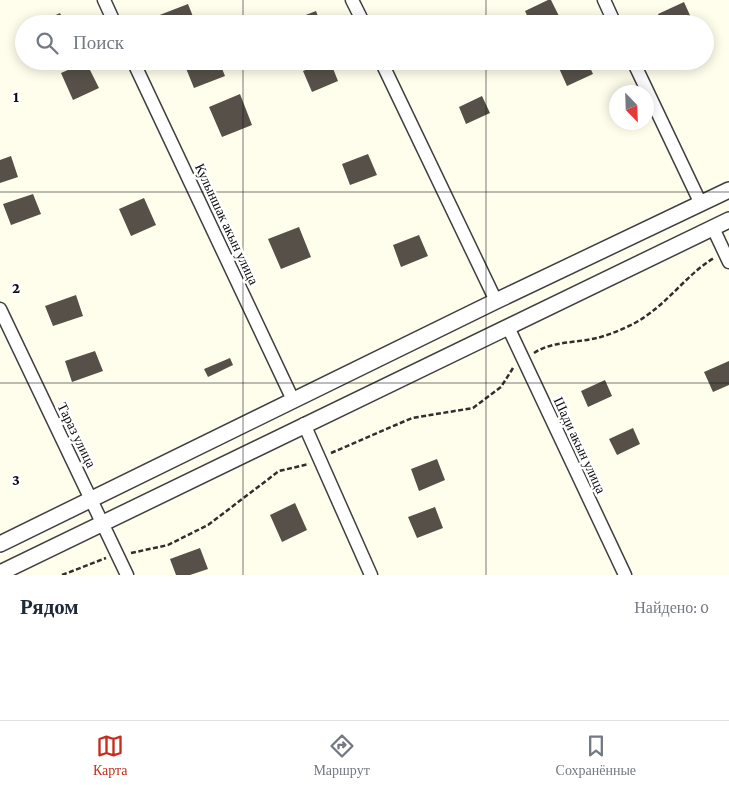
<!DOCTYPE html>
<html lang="ru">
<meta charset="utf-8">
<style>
body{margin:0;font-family:"Crimson Pro",serif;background:#f2f2f3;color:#1f2937}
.compass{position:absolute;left:609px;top:85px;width:45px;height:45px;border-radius:50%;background:#fff;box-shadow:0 2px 12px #0003;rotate:157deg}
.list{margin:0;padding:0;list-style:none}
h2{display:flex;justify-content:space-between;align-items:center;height:65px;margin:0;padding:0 20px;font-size:21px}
h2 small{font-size:16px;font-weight:400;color:#747a83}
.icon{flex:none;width:28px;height:28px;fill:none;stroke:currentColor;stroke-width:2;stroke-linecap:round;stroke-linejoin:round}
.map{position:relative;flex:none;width:729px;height:575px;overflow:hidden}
.search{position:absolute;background:#fff;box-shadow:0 2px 12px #0003;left:15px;right:15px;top:15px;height:55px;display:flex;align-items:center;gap:12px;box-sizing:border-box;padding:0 18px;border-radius:28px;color:#747a83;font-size:19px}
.sheet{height:145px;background:#fff}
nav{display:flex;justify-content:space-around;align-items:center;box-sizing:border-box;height:70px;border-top:1px solid #e0e1e3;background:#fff;font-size:14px;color:#747a83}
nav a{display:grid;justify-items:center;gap:2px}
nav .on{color:#c52c1c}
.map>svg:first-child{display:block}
.building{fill:#565049}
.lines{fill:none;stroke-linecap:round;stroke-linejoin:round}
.minor-casing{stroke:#404040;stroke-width:15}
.tertiary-casing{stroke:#404040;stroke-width:18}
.path{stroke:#2f2f2f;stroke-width:2.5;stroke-dasharray:5 2.5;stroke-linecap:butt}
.minor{stroke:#fff;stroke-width:12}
.tertiary{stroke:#fff;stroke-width:15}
.grid{fill:none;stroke:#0d0d0d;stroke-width:1;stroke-opacity:0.55}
.labels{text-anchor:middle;stroke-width:5;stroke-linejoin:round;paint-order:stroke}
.street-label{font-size:14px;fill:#0d0d0d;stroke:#fff}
.grid-label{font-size:16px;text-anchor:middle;font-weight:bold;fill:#0d0d0d;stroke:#fff;stroke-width:5;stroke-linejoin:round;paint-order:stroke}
</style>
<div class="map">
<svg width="729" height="575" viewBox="0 0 729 575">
<rect width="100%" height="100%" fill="#fffeed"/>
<path class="building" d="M548,0H551L560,18L548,24H531L525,11Z
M684,2L693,22L662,24L658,14Z
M188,4L196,24H161L157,16Z
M316,11L321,24H291L290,21Z
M60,13L65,24H36Z
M183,61H219L225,76L194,88Z
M327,61H330L338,81L312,92L303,71Z
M568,61H587L593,74L567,86L558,66Z
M86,62L99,88L73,100L61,73Z
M240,94L252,125L222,137L209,107Z
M482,96L490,113L466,124L459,107Z
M368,154L377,175L350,185L342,164Z
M11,156L18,177L0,183V160Z
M33,194L41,214L11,225L3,204Z
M144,198L156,225L131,236L119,209Z
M299,227L311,257L281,269L268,239Z
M419,235L428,256L401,267L393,245Z
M76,295L83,316L53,326L45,306Z
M95,351L103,371L72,382L65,361Z
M230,358L233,365L208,377L204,369Z
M729,361V385L713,392L704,372Z
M605,380L612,396L588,407L581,391Z
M633,428L640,444L617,455L609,439Z
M437,459L445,480L419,491L411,469Z
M295,503L307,530L282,542L270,515Z
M435,507L443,528L417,538L408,517Z
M200,548L208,569L190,575H176L170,559Z"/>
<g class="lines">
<defs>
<path id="minor" d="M104,0L115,24
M352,0L364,24
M604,0L615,24
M133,61L293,400
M381,61L496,301
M633,61L701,204
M713,228L729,262
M0,309L127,575
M508,327L625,575
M304,424L371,575"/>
<path id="tertiary" d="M0,544L496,301L729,190
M0,573L729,220"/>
</defs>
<use href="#minor" class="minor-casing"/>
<use href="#tertiary" class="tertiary-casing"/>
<path class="path" d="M534,353C552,341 576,343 597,338C609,335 623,329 633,324C667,306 684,276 714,258
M331,453L412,418L473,408L501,387L513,368
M131,553L168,545L208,525L279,471L309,464
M62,575L106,558"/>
<use href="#minor" class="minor"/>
<use href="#tertiary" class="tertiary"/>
</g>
<path class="grid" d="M243,0V24M486,0V24M243,61V575M486,61V575M0,192H729M0,383H729"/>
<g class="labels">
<g class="street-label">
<text transform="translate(227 224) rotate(65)" y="5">Кулыншак акын улица</text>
<text transform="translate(77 435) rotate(64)" y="5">Тараз улица</text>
<text transform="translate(580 445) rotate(65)" y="5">Шади акын улица</text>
</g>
</g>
<g class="grid-label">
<text x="16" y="102">1</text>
<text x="16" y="293">2</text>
<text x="16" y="485">3</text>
</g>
</svg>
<svg class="compass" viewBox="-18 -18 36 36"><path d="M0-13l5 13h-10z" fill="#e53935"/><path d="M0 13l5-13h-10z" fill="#747a83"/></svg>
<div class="search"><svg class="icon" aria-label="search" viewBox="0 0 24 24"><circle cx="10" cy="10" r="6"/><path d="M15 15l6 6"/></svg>Поиск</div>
</div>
<section class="sheet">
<h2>Рядом<small>Найдено: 0</small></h2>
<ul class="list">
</ul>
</section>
<nav>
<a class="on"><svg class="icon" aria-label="map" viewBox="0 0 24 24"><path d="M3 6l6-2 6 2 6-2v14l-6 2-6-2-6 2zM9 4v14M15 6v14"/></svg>Карта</a>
<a><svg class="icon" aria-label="directions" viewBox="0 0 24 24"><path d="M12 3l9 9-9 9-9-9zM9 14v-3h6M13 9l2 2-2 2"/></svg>Маршрут</a>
<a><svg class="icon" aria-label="saved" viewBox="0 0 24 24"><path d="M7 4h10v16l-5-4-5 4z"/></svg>Сохранённые</a>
</nav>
